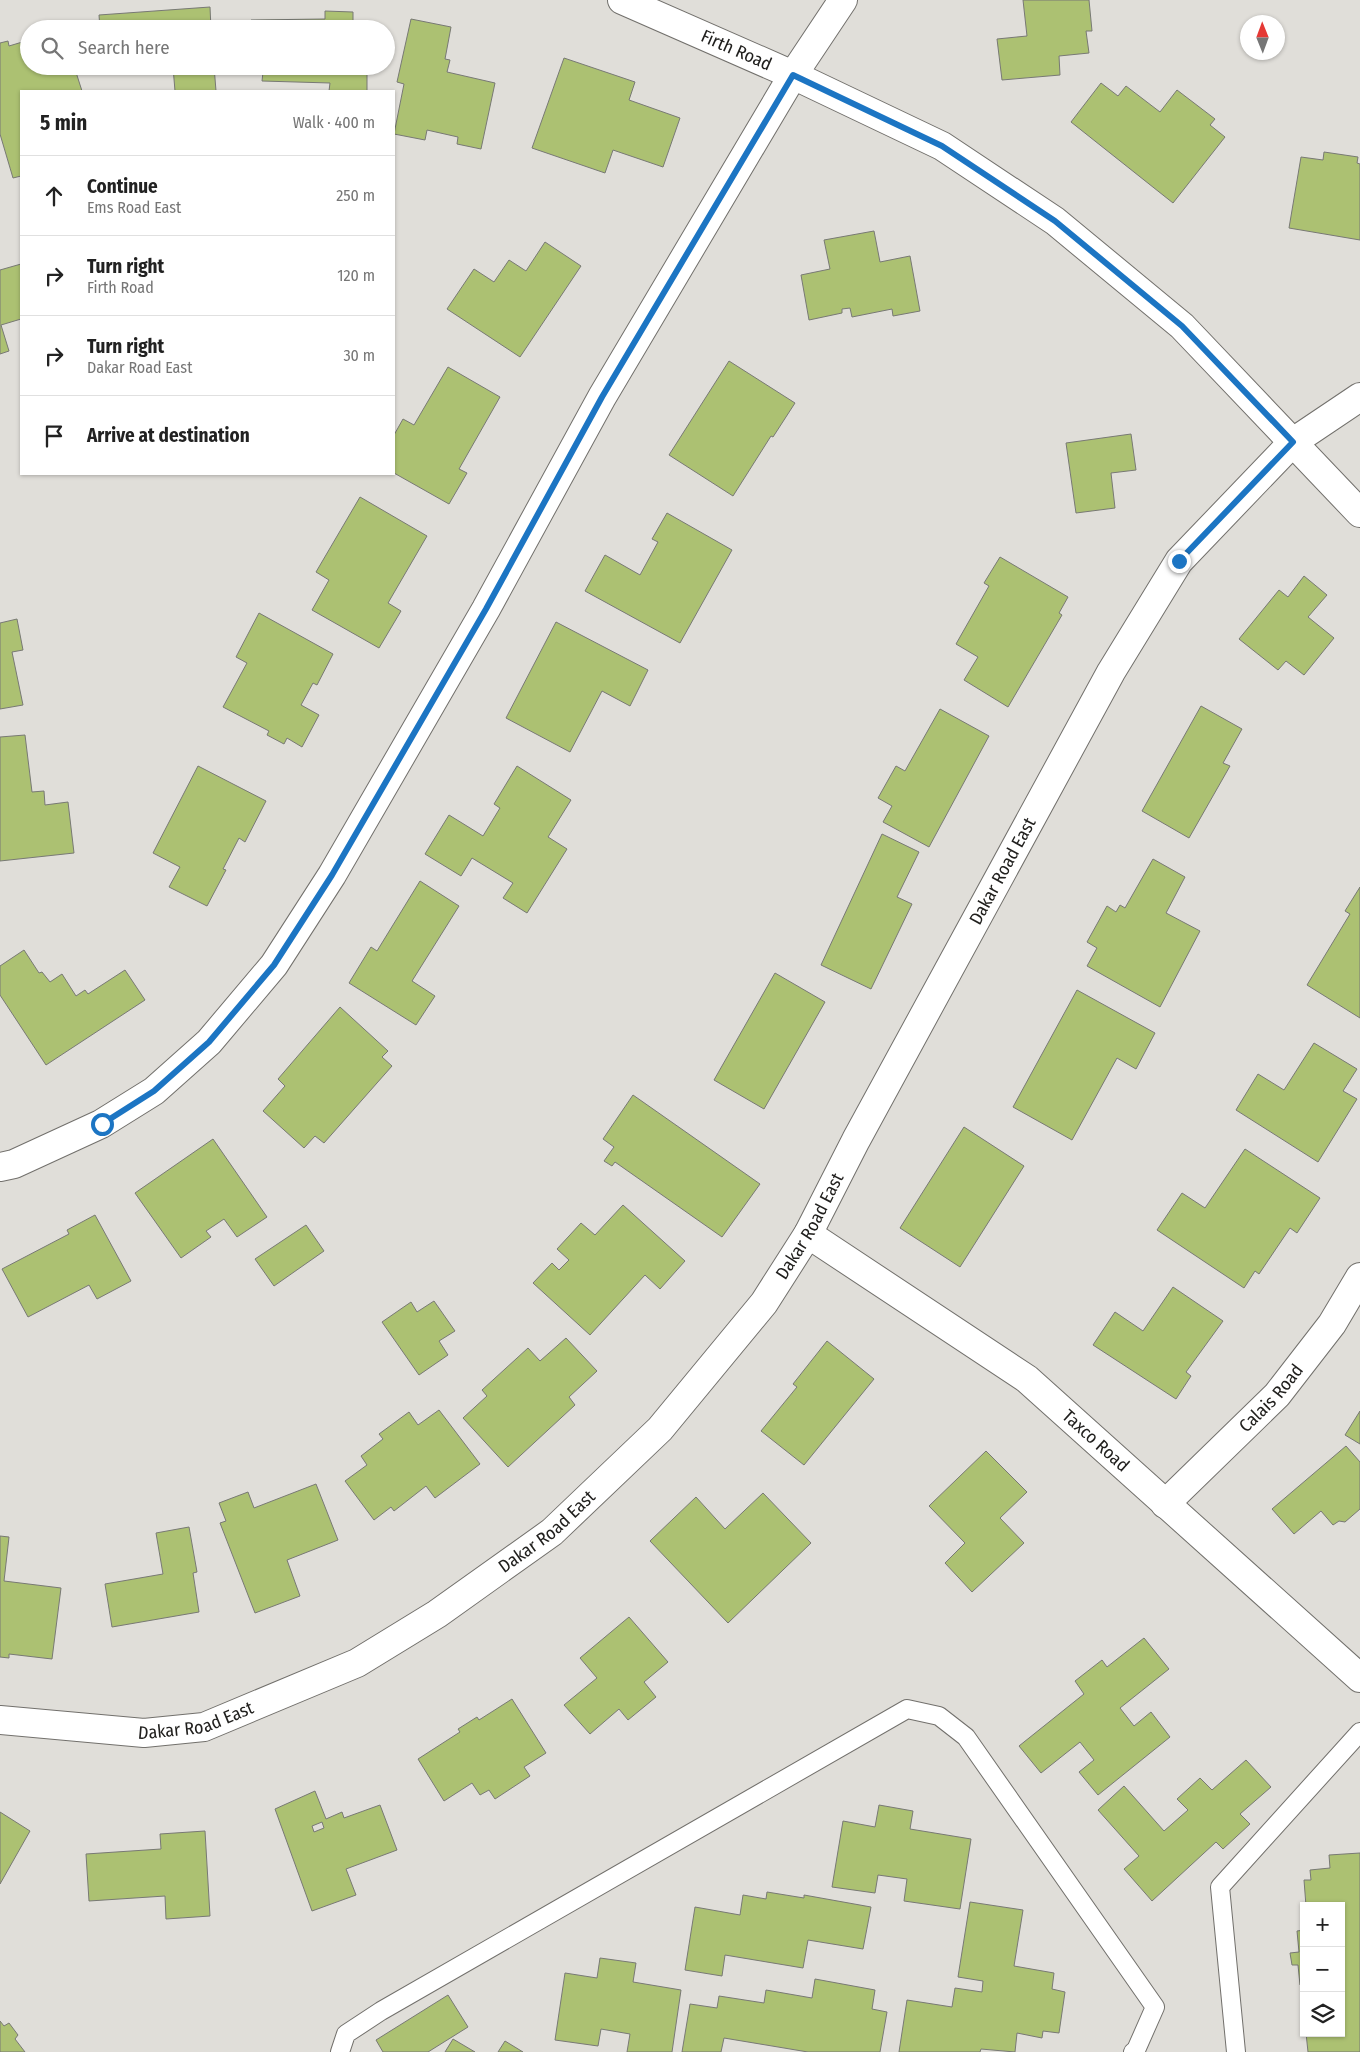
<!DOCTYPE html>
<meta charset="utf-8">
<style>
body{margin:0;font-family:"Fira Sans Condensed",sans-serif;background:#f6f6f6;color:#222}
.controls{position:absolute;right:15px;bottom:15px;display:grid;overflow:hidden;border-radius:0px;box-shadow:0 1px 4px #0004}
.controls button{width:45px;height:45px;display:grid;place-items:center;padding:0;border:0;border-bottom:1px solid #e0e0e0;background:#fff;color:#222;font:25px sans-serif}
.compass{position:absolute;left:1240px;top:15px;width:45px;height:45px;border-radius:50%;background:#fff;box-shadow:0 1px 4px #0004;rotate:359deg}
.stop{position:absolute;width:15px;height:15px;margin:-11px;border:4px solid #1c75c3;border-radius:50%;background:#fff}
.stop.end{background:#1c75c3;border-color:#fff;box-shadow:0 1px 5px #0008}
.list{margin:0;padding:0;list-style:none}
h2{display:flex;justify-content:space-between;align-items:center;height:65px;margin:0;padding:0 20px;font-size:21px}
h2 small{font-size:16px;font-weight:400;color:#767676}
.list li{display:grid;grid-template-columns:32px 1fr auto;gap:15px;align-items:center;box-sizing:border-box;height:80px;padding:0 20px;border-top:1px solid #e0e0e0}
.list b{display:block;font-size:19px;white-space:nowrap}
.list p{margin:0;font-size:16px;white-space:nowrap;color:#767676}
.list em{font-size:16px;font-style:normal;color:#767676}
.icon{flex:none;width:28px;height:28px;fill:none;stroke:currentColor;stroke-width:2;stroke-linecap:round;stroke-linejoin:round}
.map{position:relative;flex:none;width:1360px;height:2052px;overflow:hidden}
.search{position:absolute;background:#fff;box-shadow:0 1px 4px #0004;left:20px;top:20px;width:375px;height:55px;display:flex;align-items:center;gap:12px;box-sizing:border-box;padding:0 18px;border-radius:28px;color:#767676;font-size:19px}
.panel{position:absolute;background:#fff;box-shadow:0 1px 4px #0004;left:20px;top:90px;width:375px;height:385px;border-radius:0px}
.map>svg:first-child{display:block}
.building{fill:#acc172;stroke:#787974;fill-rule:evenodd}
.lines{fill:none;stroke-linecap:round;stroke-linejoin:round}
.service-casing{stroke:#72706c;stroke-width:20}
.minor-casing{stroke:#72706c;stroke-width:30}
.service{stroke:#fff;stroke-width:18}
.minor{stroke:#fff;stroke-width:28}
.route{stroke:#1c75c3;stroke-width:6}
.labels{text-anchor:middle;stroke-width:5;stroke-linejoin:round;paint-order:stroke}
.street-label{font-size:18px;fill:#21201e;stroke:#eeebe6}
</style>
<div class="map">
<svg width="1360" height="2052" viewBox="0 0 1360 2052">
<rect width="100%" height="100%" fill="#e0ded9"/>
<path class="building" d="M1023,0H1089L1092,31H1086L1089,53L1059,56L1060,75L1002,80L997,39L1027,36Z
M210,7L211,29H100L99,15Z
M325,11L353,12V23L368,24V29H251V20L325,19Z
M411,19L451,27L445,59L450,60L447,72L495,83L481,149L457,144L458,137L427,130L425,140L394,134L404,84L397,82Z
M29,40V66H74L82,91H21V176L13,178L0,134V43L8,41L9,46Z
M564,58L635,82L629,100L680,118L663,167L613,150L605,173L532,148Z
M102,66H214L216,91H175L173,67L103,72Z
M250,66H367V91H329L330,83L262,81L263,72H250Z
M1101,83L1118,96L1126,86L1160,112L1177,90L1215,119L1210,125L1225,137L1173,203L1071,122Z
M1324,152L1358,157L1357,163L1360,164V240L1289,228L1301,157L1323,160Z
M874,231L880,262L910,256L920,311L893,316L892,309L852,317L850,308L842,309V313L809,320L801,275L830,269L824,240Z
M545,242L581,266L520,357L447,309L474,269L494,282L509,260L526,271Z
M21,264V319L1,325L9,351L0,354V270Z
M729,361L795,403L773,437L771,436L733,496L669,455Z
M448,367L500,397L459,469L467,473L449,504L394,473V435L403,419L414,425Z
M1131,434L1136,470L1111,473L1115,508L1076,513L1066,443Z
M360,497L427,536L388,603L401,611L379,648L312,610L329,580L316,572Z
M667,513L732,550L680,643L585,591L605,555L640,575L658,542L652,539Z
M1000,557L1068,597L1059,613L1062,615L1008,707L964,680L978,657L956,644L989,586L984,583Z
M1304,576L1327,595L1308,617L1334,638L1304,675L1286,661L1278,670L1239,639L1279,590L1288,597Z
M259,613L333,654L317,685L313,683L301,705L319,715L302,747L287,738L284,744L267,735L269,731L223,707L247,663L236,657Z
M17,619L23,650L12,652L23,705L0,709V623Z
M556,622L648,670L630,706L602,691L570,752L506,718Z
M1201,706L1242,729L1223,763L1230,766L1189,838L1142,811Z
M940,709L989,736L929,847L883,822L892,806L878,798L896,766L905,771Z
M25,735L32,792L44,791L45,805L68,802L74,853L0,861V737Z
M198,766L266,801L245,842L239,838L223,869L226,870L207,906L169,887L180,867L153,853Z
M517,766L571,800L548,837L567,849L527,913L503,898L513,883L472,858L461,876L425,854L449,815L483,836L500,808L494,804Z
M882,834L919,852L897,897L912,904L871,989L821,965Z
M1153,859L1185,877L1166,913L1200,931L1160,1007L1087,966L1097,948L1087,942L1107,906L1116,912L1120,905L1125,908Z
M420,881L459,906L412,981L435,996L416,1025L349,983L371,947L377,951Z
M1360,887V1018L1307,985L1350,914L1345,911Z
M24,950L39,973L42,972L50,982L62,974L76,996L85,990L88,994L125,970L145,1000L46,1065L0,995V966Z
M775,973L825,1002L764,1109L714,1080Z
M1077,990L1155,1033L1136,1069L1117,1058L1072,1140L1013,1107Z
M340,1007L388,1051L382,1057L392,1066L324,1143L315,1136L304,1148L263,1111L285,1086L278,1079Z
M1314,1043L1357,1069L1343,1091L1357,1099L1318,1162L1236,1110L1258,1074L1284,1090Z
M633,1095L760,1184L722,1237L615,1162L612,1166L604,1161L614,1147L603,1139Z
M964,1127L1024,1166L960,1267L900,1228Z
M213,1139L267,1217L237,1237L224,1219L206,1231L211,1237L181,1258L135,1193Z
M1245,1149L1320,1198L1297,1233L1290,1228L1259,1274L1255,1271L1244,1288L1157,1230L1182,1193L1205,1208Z
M623,1205L685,1261L660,1289L645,1275L590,1335L533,1283L552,1263L559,1270L569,1260L557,1249L581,1223L595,1235Z
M95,1215L131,1281L97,1299L89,1285L28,1317L2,1269L69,1234L67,1230Z
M306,1225L324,1251L274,1286L255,1259Z
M1173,1287L1223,1321L1186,1372L1191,1376L1176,1399L1093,1345L1115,1312L1143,1331Z
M434,1301L455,1331L439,1341L448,1355L419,1375L382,1322L411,1302L417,1312Z
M566,1338L597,1371L569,1397L575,1405L508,1467L463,1418L487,1396L482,1390L528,1348L540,1361Z
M827,1341L874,1379L804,1465L761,1431L797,1387L793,1384Z
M439,1410L480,1464L435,1498L426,1486L394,1511L391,1507L374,1520L345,1481L367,1465L361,1456L383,1439L379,1434L409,1412L418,1425Z
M1360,1411V1444L1345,1435Z
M1346,1446L1360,1462V1509L1345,1522L1339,1521L1333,1525L1321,1511L1294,1534L1272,1509Z
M986,1451L1027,1492L1000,1518L1024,1543L972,1592L945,1563L965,1543L929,1506Z
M316,1484L338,1540L287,1560L300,1596L255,1613L220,1523L226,1521L219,1503L248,1492L254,1508Z
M763,1493L811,1543L728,1623L650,1541L696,1497L725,1529Z
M189,1527L197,1572L193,1573L199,1612L112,1627L105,1584L163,1574L156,1533Z
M0,1536L9,1537L4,1581L61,1588L52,1659L9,1654V1658L0,1657Z
M629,1617L668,1662L644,1682L656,1697L628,1720L619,1709L590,1734L564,1705L597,1678L580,1658Z
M1144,1638L1169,1669L1120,1708L1134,1726L1151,1712L1170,1737L1098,1795L1079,1772L1094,1760L1080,1742L1041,1773L1019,1746L1084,1694L1075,1681L1102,1660L1107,1667Z
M512,1699L546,1753L524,1767L530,1776L495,1799L489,1790L480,1795L472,1783L444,1801L418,1759L460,1732L458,1729L477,1717L479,1720Z
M1246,1760L1271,1787L1240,1814L1250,1824L1223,1849L1216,1842L1152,1901L1124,1869L1139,1856L1098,1810L1124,1786L1164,1831L1188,1810L1177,1799L1200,1778L1212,1790Z
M315,1791L326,1819L342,1812L344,1818L380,1805L397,1850L346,1869L356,1895L312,1911L275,1809ZM322,1822L324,1828L314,1832L312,1826Z
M879,1805L913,1811L910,1829L971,1839L960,1909L904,1901L907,1879L878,1875L875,1893L832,1887L843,1821L875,1827Z
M0,1812L30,1831L0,1884Z
M205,1831L210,1916L166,1919L165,1896L89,1901L86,1854L161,1849L160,1834Z
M1360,1853V2052H1308L1306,2033H1341V1906H1306L1304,1880H1311L1310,1870L1330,1868L1329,1855Z
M767,1892L804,1898V1895L871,1907L863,1949L808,1940L803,1968L725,1955L722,1976L685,1970L695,1907L740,1915L743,1895L766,1899Z
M970,1902L1023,1910L1014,1966L1054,1973L1052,1989L1065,1992L1059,2033L1043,2031L1042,2038L1017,2033L1015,2052L981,2049L980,2052H899L907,2000L952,2007L955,1988L982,1992L983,1981L958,1977Z
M1304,1930V1984L1300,1985L1298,1965H1292L1290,1953L1299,1952L1297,1931Z
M600,1958L636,1963L633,1982L681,1990L672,2052H627L630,2034L601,2029L598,2046L555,2040L565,1973L597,1978Z
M815,1979L875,1990L872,2009L887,2012L880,2052H808L724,2038L721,2052H682L690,2004L717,2008L719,1996L764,2003L766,1990L812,1998Z
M448,1995L468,2027L428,2052H383L376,2040Z
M0,2021L4,2026L9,2023L18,2035L15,2039L25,2052H0Z
M453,2039L475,2052H445Z
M505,2041L523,2052H498Z"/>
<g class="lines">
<defs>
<path id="service" d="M340,2052L346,2034L381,2011L907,1709L939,1716L966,1737L1155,2007L1136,2050L1133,2052
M1236,2052L1220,1887L1360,1732"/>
<g id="minor">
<path id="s1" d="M622,0L793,75L942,146L1055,221L1182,326L1360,513"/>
<path d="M0,1167L14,1164L101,1124L154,1091L209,1042L274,965L332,875L486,609L602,397L793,75L843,0"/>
<path id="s2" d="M808,1234L1027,1379L1360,1678"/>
<path id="s3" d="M1165,1504L1277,1395L1332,1324L1360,1277"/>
<path id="s4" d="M0,1720L144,1733L204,1727L357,1663L437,1614L552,1532L660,1429L764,1303L808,1234L856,1140L1111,672L1179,561L1293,442L1360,397"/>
</g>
</defs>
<use href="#service" class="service-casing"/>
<use href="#minor" class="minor-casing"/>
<use href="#service" class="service"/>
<use href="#minor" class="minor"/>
</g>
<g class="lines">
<path class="route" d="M102,1124L154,1091L209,1042L274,965L332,875L486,609L602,397L793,75L942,146L1055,221L1182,326L1293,442L1179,561"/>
</g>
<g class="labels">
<g class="street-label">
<text dy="6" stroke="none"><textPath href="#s1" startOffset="125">Firth Road</textPath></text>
<text dy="6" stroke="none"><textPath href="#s4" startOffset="1412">Dakar Road East</textPath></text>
<text dy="6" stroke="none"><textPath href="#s4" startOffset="1008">Dakar Road East</textPath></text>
<text dy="6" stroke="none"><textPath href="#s3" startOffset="150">Calais Road</textPath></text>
<text dy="6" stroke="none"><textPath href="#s2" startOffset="355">Taxco Road</textPath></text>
<text dy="6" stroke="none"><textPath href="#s4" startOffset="602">Dakar Road East</textPath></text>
<text dy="6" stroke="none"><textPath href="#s4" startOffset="198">Dakar Road East</textPath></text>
</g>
</g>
</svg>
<div class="controls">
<button>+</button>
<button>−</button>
<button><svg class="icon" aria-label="layers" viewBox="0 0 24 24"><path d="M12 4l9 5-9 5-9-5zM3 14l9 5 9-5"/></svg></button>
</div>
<svg class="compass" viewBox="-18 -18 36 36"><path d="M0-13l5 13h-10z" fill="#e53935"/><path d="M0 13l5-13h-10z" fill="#767676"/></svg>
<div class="stop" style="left:102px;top:1124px"></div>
<div class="stop end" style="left:1179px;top:561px"></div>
<div class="search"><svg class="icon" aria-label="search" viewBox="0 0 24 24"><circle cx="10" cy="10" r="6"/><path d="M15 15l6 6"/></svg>Search here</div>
<section class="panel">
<h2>5 min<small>Walk · 400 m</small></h2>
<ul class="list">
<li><svg class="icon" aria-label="ahead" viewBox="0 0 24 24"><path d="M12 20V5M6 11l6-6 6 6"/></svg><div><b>Continue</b><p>Ems Road East</p></div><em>250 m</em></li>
<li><svg class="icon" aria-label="right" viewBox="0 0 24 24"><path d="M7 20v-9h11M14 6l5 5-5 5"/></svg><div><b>Turn right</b><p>Firth Road</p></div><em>120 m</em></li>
<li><svg class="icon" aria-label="right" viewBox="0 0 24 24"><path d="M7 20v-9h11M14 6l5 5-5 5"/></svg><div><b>Turn right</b><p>Dakar Road East</p></div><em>30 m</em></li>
<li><svg class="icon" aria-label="arrive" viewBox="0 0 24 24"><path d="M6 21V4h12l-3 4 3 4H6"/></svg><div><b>Arrive at destination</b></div></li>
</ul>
</section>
</div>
